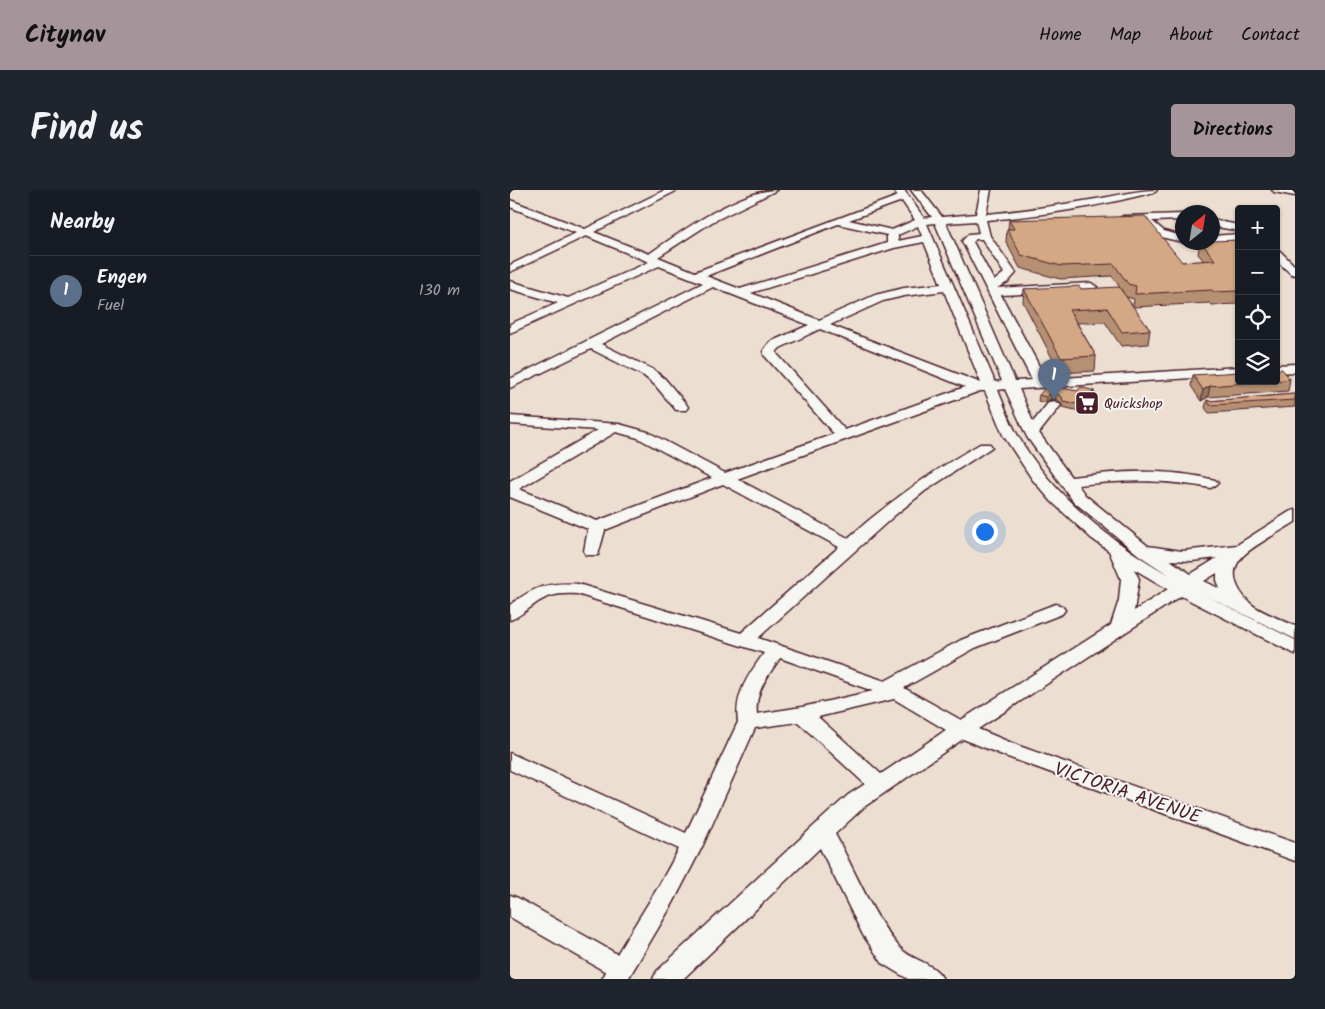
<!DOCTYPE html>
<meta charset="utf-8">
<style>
body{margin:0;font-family:Kalam,sans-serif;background:#20242c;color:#f1f3f6}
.controls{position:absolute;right:15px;top:15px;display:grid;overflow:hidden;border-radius:5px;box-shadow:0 1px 4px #0004}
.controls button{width:45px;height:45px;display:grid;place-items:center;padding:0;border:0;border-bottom:1px solid #363941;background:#171b24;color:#f1f3f6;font:25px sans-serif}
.compass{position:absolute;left:665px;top:15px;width:45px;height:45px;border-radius:50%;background:#171b24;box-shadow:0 1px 4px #0004;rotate:30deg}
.you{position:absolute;left:474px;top:341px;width:18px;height:18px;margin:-12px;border:4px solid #fff;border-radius:50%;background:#1a73e8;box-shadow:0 0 0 8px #1a73e833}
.badge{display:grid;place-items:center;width:32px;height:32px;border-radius:50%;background:#a6949b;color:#fff;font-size:16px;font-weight:700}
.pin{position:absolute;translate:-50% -41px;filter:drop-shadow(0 1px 2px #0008)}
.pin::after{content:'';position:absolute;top:26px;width:18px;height:15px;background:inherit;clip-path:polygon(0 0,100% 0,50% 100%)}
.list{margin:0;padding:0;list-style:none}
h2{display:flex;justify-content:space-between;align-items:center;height:65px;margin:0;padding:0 20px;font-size:21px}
h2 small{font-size:16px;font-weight:400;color:#9ea1a6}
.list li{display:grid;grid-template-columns:32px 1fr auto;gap:15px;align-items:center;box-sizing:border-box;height:70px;padding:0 20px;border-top:1px solid #363941}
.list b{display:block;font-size:19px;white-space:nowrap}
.list p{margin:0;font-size:16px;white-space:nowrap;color:#9ea1a6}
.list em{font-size:16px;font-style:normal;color:#9ea1a6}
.icon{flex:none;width:28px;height:28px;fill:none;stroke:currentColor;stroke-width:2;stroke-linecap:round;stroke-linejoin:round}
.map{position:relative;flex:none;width:785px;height:789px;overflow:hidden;border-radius:5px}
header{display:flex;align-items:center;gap:30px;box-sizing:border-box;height:70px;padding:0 25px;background:#a6949b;color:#111}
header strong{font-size:24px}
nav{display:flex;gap:28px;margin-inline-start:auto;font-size:18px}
.intro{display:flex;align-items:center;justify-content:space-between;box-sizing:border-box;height:120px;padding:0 30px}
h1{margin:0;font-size:35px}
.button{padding:12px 22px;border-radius:5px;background:#a6949b;color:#111;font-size:18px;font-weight:700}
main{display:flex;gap:30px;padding:0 30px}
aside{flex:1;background:#171b24;border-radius:5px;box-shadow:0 1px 4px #0004}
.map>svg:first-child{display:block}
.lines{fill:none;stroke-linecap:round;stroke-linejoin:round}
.minor-casing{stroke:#4a1f2b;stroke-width:3}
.minor{fill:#f6f6f2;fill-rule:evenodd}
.wall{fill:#b69072;stroke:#4a1f2b;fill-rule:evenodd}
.shaded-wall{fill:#94765d;stroke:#4a1f2b}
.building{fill:#d4a885;stroke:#4a1f2b}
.labels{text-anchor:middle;stroke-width:4;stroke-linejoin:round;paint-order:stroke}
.far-poi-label{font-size:14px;fill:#4a1f2b;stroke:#f6f6f2;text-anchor:start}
.near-street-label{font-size:19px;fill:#4a1f2b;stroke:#f6f6f2}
</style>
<header>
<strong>Citynav</strong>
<nav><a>Home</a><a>Map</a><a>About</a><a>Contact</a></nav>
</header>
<div class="intro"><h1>Find us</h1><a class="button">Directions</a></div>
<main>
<aside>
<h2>Nearby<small></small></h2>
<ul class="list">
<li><span class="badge" style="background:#5c6f8a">1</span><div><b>Engen</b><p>Fuel</p></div><em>130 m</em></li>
</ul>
</aside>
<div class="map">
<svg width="785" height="789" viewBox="0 0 785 789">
<rect width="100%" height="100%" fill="#ecdfd1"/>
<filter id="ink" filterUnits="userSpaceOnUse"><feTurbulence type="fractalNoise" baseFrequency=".02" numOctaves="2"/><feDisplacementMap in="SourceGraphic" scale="10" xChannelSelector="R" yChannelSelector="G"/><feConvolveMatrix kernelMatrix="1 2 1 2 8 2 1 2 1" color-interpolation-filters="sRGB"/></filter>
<g filter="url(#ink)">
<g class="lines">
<defs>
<path id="minor" d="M155,0H168L84,42L139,64C170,42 230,0 267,0L202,32L148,67L185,82L388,6L384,0H394L414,28L422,27L401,0H411L432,27L466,24L471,0H481L476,24C513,21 550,15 586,9C607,6 626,0 647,0L645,2C590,16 533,26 476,30L480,46L506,83L498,92L487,98L581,93L587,97L581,101L491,105L536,189L729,177V185L509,199L523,232L539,212L544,211L551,215L529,243L561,287C610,281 658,278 705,290L708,293L705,296L700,298C655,289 613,290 568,295L575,305L638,356L672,361L727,355L779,322L785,320V332C771,341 743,356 733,366C717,382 727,401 740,413C746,420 775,431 785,436V449L692,404L785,450V464L671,406L468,539L509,556L785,653V671L495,566L453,549L354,617L325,644C344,679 364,729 390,758C402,771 424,772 433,789H398L373,774L353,745L310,658L173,789H143L147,781L305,635L338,605L355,594L288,532L245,538L193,655L163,713L118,789H92L96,782L0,727V705L8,708L107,764L147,699L169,659L0,580V563L176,643L228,532C224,504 239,484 254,463L67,404C48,403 36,405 21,417C14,422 8,427 0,430V415C24,397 38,392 68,394L231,443L329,357L213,294L95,340L88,365H76L74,361L78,339L0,307V291L88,240L0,234V226L109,234L138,242L215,283L324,244L254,165V160L260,152L299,135L203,97L91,154L144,180L155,189L176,214L178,217L176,220H166L145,195L134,186L81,159L0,198V189L193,93L149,76L0,143V134L48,113L0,99V91L58,108L139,72L76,46L0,82V75L66,43L0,17V10L75,39ZM392,11L405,30L382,40L339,30ZM466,31L469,43L459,44L452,51L522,190L505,191L436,33ZM425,33L492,191L485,192L417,34ZM328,34L377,45V53L230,99L196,86ZM408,36L412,46L388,51V45ZM466,49H472L494,83L484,91L463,52ZM414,52L431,94L394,98L365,105L309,130L241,103L384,58ZM434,101L471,193L320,135L373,111L394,106ZM310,139L455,197L335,240L267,164V161L270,158ZM495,199L517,247L563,311L630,366L659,385C600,351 542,305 508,246C500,232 494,215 488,200ZM470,201H475L493,245L522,289L542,312L581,348L599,361L611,389L609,410L601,435L451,530L394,498L465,458L552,424L555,420L552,416L546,414L540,416L451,450L375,491L248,448L385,325L415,301L482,257L480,254H470C422,281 379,312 338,348L227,289ZM106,242L128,248L202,288L87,331L9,299ZM707,368L681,384L660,370L682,371ZM624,379L658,399L624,421L629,389ZM707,383V390L710,399L694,391ZM270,468L363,501L292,517L247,524C244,503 259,484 270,468ZM384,509L436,540L371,584L308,527Z
M762,0H785V6L764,2Z
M672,24V30L642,31L654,41L672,46V52L647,46L631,31L613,32L608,29L613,26Z
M702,30L729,35V41L702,36Z
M729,44V50L702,52V46Z
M766,60L770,61L785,76V85L781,84L766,70Z
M785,174V182L766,183V175Z"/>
</defs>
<use href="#minor" class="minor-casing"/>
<use href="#minor" class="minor"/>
</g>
<path class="wall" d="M499,30L672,72L694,71L688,64L690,52H702L729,50V114L702,115L700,113L623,117L640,140L638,154L611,156L595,132L567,133L586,166L585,181L550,183L513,112L514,99H571L613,102L602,86L550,89L510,78L496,52L497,39H498ZM616,107L624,109L623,116Z
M766,180L780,189L778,201L698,207L691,211L681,196L683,185L729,191H766Z
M567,201H584V207L570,221L552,217V213L545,209L539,210L536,213L528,211L529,205Z
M785,204V217L699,223L695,218L697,210L699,211Z"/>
<path class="shaded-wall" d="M700,196L698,207L691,211L693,200Z
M584,201V207L570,221L571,215Z
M545,203V209L539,210L536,213V207L539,204Z"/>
<path class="building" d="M635,26L672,72L705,70L691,52H702V51L729,50V101L704,102L702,100L625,104L626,96L618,94L604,74L551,76L511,65L497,39H504L499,30Z
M569,96L571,99L609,97L640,140L612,142L597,118L559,120L586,166L551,168L514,99Z
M772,179L780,189L766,191V180Z
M729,182V191H758L700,196L693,200L683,185Z
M538,195L567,201L571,197L584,201L571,215L553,211L552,207L545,203L539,204L536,207L529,205Z
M785,204V210L700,215L697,210L699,211Z"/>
</g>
<defs>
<symbol id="supermarket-square" viewBox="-11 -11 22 22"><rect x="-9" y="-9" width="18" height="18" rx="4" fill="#4a1f2b" stroke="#f6f6f2"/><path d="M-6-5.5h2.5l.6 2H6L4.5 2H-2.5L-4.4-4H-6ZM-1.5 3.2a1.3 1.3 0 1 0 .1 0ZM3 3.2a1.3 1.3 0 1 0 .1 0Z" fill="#fff"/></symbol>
</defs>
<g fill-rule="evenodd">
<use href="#supermarket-square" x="563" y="199" width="28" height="28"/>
</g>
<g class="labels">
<g class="far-poi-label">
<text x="594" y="218">Quickshop</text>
</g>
<g class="near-street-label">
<text transform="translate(618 602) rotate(19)" y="7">VICTORIA AVENUE</text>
</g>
</g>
</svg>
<div class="controls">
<button>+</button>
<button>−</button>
<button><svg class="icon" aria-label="locate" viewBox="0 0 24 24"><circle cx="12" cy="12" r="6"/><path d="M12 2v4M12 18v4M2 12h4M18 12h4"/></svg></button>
<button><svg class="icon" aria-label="layers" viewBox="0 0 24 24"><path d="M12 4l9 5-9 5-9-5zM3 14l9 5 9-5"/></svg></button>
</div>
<svg class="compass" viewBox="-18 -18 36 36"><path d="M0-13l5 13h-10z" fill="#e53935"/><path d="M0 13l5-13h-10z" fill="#9ea1a6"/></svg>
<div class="you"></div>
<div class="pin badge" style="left:544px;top:210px;background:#5c6f8a">1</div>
</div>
</main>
